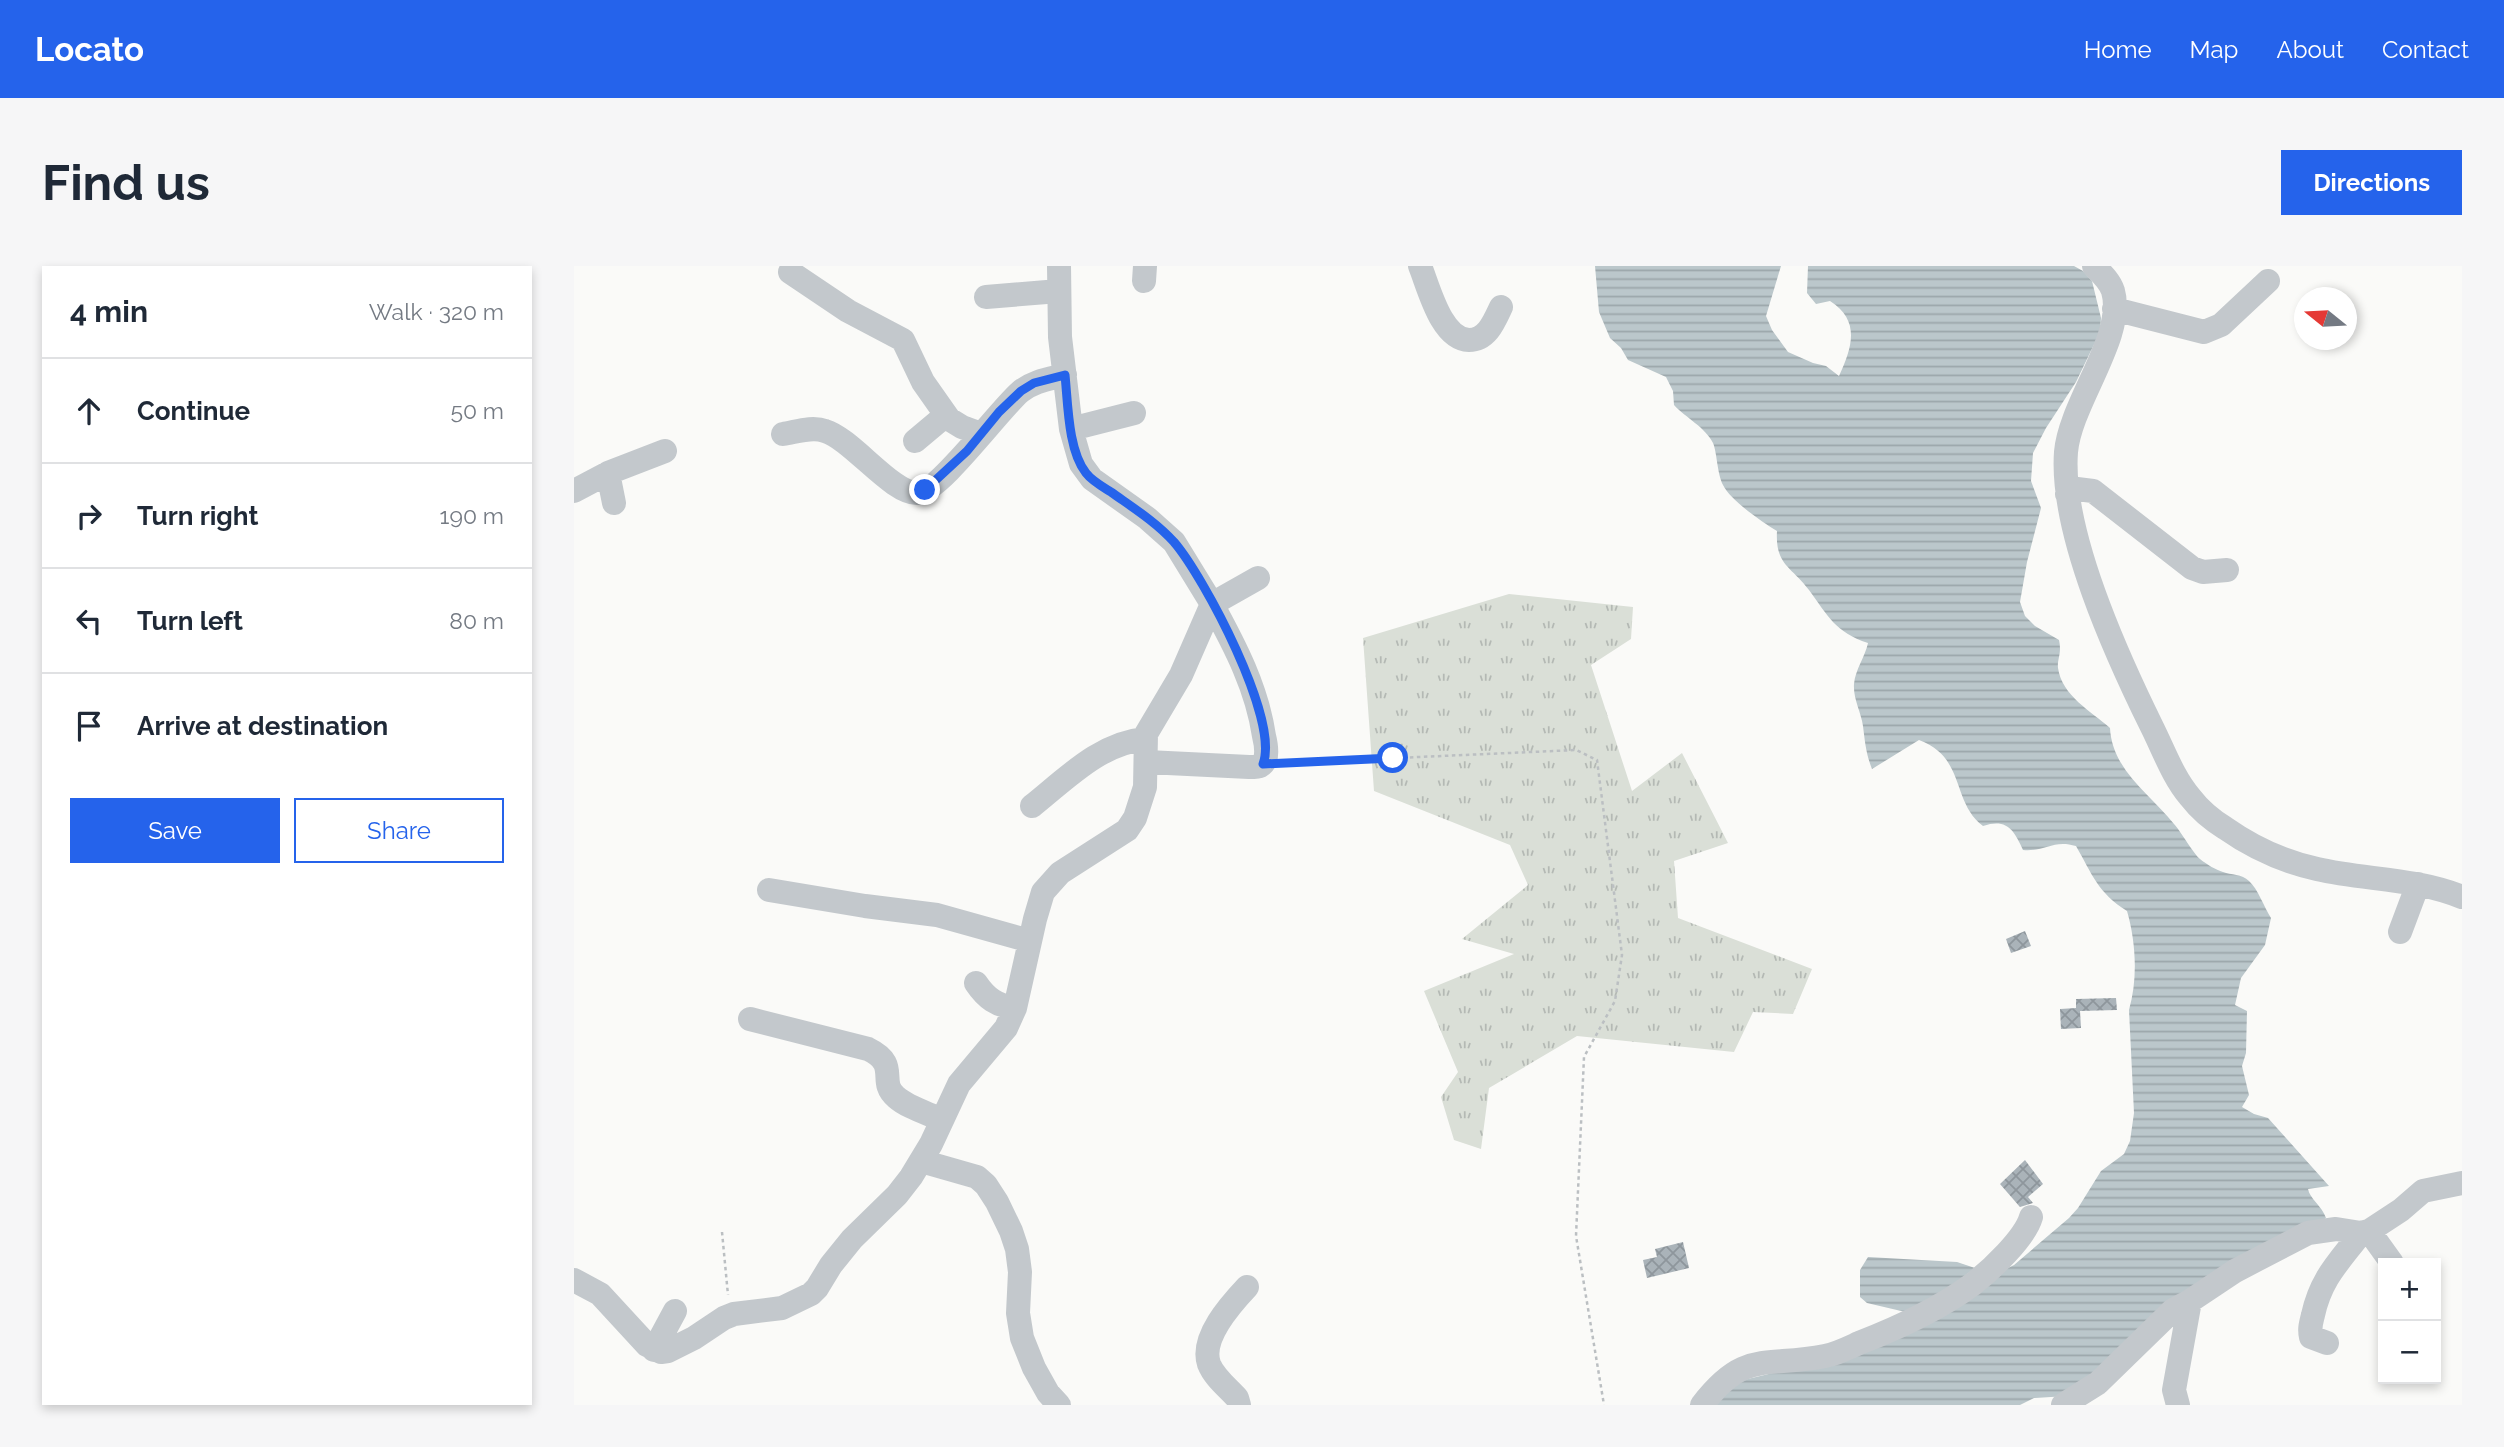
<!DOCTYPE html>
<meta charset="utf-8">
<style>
body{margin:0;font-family:Raleway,sans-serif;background:#f6f6f7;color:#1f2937}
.controls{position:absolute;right:21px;bottom:21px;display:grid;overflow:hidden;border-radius:0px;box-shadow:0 4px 10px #0003}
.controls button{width:63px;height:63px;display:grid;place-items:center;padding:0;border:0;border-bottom:2px solid #e0e1e3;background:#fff;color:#1f2937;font:35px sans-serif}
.compass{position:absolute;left:1720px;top:21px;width:63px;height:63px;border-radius:50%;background:#fff;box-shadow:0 4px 10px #0003;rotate:288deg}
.stop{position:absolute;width:21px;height:21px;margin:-16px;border:5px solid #2563eb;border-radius:50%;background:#fff}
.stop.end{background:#2563eb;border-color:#fff;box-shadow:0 2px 7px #0008}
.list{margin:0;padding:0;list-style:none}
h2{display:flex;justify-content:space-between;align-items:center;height:91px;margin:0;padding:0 28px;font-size:30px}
h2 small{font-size:23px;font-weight:400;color:#747a83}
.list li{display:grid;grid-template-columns:46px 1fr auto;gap:21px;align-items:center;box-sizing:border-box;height:105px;padding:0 28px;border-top:2px solid #e0e1e3}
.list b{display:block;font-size:26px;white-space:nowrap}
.list em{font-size:23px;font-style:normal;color:#747a83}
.actions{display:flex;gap:14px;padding:21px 28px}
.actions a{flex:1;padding:16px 0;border:2px solid #2563eb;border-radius:0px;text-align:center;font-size:24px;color:#2563eb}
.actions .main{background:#2563eb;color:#fff}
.icon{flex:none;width:38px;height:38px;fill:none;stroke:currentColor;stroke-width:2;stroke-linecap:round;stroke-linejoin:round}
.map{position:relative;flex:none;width:1888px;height:1139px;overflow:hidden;border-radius:0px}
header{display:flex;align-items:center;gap:42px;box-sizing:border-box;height:98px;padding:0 35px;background:#2563eb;color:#fff}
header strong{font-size:33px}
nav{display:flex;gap:38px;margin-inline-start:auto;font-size:24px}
.intro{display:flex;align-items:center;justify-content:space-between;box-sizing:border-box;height:168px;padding:0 42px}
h1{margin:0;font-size:49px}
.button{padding:18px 32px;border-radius:0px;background:#2563eb;color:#fff;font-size:24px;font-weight:700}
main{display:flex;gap:42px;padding:0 42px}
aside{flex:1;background:#fff;border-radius:0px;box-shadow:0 4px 10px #0003}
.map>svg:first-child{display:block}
.grass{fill:url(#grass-tufts)}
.water{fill:url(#water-rules)}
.building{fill:url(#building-cross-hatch)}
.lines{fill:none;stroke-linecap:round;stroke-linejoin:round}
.path{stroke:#bbbfc2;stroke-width:2.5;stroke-dasharray:3.5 3.5;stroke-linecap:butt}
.minor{stroke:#c3c8cc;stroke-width:24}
.route{stroke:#2563eb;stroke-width:9}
</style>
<header>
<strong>Locato</strong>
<nav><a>Home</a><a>Map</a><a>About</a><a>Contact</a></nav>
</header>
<div class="intro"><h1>Find us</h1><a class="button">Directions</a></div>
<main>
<aside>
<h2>4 min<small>Walk · 320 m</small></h2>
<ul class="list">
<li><svg class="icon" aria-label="ahead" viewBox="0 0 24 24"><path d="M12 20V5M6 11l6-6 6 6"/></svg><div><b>Continue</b></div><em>50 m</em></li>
<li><svg class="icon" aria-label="right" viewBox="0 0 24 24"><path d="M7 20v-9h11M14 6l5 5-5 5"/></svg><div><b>Turn right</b></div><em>190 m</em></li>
<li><svg class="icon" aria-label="left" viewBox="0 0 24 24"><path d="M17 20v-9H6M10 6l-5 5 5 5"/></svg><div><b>Turn left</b></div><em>80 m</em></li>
<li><svg class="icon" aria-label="arrive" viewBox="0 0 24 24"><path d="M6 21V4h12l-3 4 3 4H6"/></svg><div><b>Arrive at destination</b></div></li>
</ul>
<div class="actions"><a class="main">Save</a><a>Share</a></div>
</aside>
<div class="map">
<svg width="1888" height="1139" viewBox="0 0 1888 1139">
<defs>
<pattern id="grass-tufts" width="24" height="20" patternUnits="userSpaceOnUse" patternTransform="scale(1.75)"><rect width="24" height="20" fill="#dadfd7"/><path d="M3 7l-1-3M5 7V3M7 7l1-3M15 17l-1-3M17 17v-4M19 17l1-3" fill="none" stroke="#b4b9b4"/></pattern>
<pattern id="water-rules" width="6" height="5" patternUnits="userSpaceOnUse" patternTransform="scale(1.75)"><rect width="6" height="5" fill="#bbc7cb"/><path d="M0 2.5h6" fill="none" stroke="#9ca6aa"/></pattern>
<pattern id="building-cross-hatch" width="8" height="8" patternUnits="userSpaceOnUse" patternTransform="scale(1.75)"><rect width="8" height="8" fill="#aab3b9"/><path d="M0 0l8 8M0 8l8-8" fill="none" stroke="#8e969c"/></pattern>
</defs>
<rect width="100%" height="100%" fill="#fafaf8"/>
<path class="grass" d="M935,328L1059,341L1057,373L1017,399L1058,525L1108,487L1154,577L1100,595L1104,652L1238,703L1219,748L1179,746L1160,786L1003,770L915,822L907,883L880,874L867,831L884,806L850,725L940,688L888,673L954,619L936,579L800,525L789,372Z"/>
<path class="water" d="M1021,0H1207L1192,50L1198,64L1214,86L1239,97L1252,100L1265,110C1278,81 1287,55 1256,35L1242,38L1233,27L1234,0H1500L1509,5L1518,15L1527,52L1526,66L1502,116L1472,162L1459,187L1457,215L1467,242L1453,296L1446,336L1451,350L1461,360L1485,374C1488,388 1483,393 1484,402C1488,430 1517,445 1536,462C1538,504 1576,528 1600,558C1608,567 1619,587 1626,593C1632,598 1642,604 1649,606C1657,609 1668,608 1675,615C1684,623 1690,641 1697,652L1691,679L1667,712L1661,739L1673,745L1672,787L1668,800L1675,829L1668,841L1680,848L1694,852L1755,920L1734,923C1736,933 1748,940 1752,952L1494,1130L1460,1132L1446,1139H1134L1153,1118L1245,1096L1440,999L1495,952L1504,942L1527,905L1550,888L1556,875L1560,847L1555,744C1564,713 1562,676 1553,645C1524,627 1518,608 1502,580C1479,573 1471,586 1449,584C1440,564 1433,552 1409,560C1377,536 1392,491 1345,474L1298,503C1292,488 1291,476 1289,460C1287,446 1279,433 1280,418C1281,404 1291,391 1294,377C1261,366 1254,350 1235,324C1217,300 1201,299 1203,265C1188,256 1156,234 1149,219C1143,207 1143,186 1139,177C1131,161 1112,152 1100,139L1099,125L1092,111L1054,94L1047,82L1036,72L1025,46Z
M1294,991L1383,996L1401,1002L1340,1048L1293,1037L1286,1031V1004Z"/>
<path class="building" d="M1451,665L1457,680L1437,687L1432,673Z
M1542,732L1543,744L1506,745L1507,762L1487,763L1486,743L1502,742V733Z
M1451,894L1469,918L1454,931L1459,937L1446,941L1426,918Z
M1109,976L1115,1002L1073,1012L1069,994L1083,991L1081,983Z"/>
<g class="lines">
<path class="path" d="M710,497L1002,484L1023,494L1048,689L1041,735L1010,791L1002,970L1030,1139
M148,966L154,1029"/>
<path class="minor" d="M846,0C855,22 867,73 895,74C913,74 920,56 927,41
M1520,0C1527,7 1536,15 1539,25C1552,70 1496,137 1492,186C1486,266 1543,390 1578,461C1590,485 1599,511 1616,531C1626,544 1638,554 1651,562C1678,581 1711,596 1743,603C1791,614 1841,612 1888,631
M216,6L274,45L329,74L349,116L375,153L388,161L407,168
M570,15L571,0
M412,31L485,25
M1540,43L1630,66L1647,59L1694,15
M497,163L560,147
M209,168C222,166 238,160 251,165C278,173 319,229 344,227C366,225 425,144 446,126C459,115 475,113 491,109
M341,175L372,149
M34,207L40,237
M0,225L34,207L91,185
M1493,228L1503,223L1519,225L1618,302L1629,306L1653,304
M573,496L675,501C678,501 684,501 686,500C695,495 692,478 690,470C683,422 661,380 638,338L684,312
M458,540C492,513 526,477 571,473
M195,624L291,640L363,649L456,675
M1826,666L1844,618
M402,717C412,732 423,740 441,742
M176,753L294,783C327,799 303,815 322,831C333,841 353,847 366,853
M347,895L403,911L412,919L423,936L437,965L443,983L446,1006L444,1047L448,1072L460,1102L474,1127L485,1139
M1795,965L1818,997
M0,1014L26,1028L73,1079L87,1086L94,1085L120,1072L150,1052L160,1048L208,1042L237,1028L243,1022L257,999L278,973L323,929L337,911L357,878L385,818L432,762L441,742L461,653L469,626L486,607L553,564L561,552L571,521L572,468L607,409L638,338L600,276L573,252L518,213L507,198L497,163L486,71L485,0
M1753,1077L1737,1071C1735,1063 1737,1057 1739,1049C1747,1012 1765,996 1787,967
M80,1084L101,1045
M665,1139L663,1132C654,1122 640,1111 635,1098C626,1072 657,1038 673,1021
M1128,1139C1171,1083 1191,1102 1251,1090C1262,1088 1274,1082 1285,1077C1324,1062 1365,1043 1399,1018C1417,1004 1451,972 1457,951
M1489,1139L1524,1117L1599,1044L1616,1035L1661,1005L1734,967L1762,963L1787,967L1795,965L1827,944L1849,925L1888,917
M1604,1139L1600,1124L1616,1035"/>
</g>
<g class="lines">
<path class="route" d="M351,224L393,185L425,146L447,125L460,117L491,109C494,138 494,184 512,207C518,215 529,221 537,226C558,241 582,256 600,276C630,311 706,454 689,498L819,492"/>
</g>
</svg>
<div class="controls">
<button>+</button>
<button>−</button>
</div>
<svg class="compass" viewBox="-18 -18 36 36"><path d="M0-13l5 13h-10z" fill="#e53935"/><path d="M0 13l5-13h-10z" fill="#747a83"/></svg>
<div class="stop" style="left:819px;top:492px"></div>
<div class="stop end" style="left:351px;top:224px"></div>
</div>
</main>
